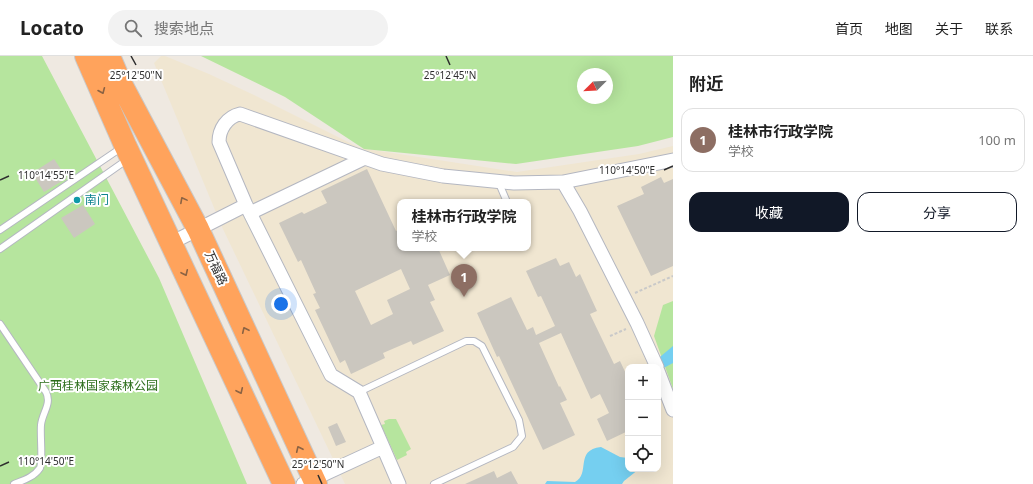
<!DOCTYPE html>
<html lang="zh">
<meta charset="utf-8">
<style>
body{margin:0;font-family:"Noto Sans","Noto Sans SC",sans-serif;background:#f2f2f2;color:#222}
.controls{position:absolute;right:12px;bottom:12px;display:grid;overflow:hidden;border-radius:8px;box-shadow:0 4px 16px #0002}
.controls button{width:36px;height:36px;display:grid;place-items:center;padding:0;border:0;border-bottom:1px solid #e0e0e0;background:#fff;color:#222;font:20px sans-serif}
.compass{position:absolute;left:577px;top:12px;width:36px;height:36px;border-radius:50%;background:#fff;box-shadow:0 4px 16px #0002;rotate:246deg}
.you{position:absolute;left:281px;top:248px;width:14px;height:14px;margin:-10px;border:3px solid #fff;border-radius:50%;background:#1a73e8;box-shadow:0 0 0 6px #1a73e833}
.badge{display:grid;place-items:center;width:26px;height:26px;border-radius:50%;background:#111827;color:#fff;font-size:13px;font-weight:700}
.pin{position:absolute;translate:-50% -33px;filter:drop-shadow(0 1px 2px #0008)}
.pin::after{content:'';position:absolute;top:21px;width:14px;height:12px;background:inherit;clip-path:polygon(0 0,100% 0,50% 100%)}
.popup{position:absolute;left:397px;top:143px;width:134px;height:52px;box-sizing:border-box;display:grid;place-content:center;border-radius:8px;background:#fff;filter:drop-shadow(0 1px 3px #0005);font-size:13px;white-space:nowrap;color:#767676}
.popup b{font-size:15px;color:#222}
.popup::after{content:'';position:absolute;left:50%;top:100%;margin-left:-8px;border:8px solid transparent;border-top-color:#fff}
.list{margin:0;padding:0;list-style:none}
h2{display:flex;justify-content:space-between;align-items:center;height:52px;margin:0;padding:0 16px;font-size:17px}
h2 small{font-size:13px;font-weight:400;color:#767676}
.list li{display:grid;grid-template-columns:26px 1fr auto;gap:12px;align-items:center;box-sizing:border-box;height:64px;margin:0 8px 8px;padding:0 8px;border:1px solid #e0e0e0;border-radius:12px}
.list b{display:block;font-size:15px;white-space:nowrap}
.list p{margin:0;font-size:13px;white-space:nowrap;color:#767676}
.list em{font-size:13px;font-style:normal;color:#767676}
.actions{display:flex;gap:8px;padding:12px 16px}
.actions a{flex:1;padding:9px 0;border:1px solid #111827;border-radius:12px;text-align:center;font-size:14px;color:#111827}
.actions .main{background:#111827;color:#fff}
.icon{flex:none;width:22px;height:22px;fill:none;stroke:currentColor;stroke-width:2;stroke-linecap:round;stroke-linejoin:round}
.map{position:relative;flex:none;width:673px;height:428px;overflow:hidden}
header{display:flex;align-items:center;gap:24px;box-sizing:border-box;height:56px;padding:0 20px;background:#fff;border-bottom:1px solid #e0e0e0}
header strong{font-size:19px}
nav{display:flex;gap:22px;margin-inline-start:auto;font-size:14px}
.search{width:280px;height:36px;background:#f2f2f2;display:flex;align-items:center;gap:10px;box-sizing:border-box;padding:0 14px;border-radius:22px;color:#767676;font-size:15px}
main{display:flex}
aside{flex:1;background:#fff}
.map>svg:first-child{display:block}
.education{fill:#f0e6d1;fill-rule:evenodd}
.green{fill:#b6e59e;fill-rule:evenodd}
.water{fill:#75cff0}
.building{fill:#cbc7bf;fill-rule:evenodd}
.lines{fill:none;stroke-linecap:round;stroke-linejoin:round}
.lane-casing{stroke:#b4b7c1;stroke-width:8}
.street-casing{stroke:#b4b7c1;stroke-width:15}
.highway-casing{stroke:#c9c9c9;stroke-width:24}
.path{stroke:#c9c9c9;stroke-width:2;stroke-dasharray:3 2;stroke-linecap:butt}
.lane{stroke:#fff;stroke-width:6}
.street{stroke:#fff;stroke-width:13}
.highway{stroke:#ffa35c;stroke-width:22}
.oneway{stroke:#8c6343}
.ticks{fill:none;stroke:#2e2e2e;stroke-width:1.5}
.culture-dot{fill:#0f9aa8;stroke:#fff;stroke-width:1.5}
.labels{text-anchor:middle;stroke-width:4;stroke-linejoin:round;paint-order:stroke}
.culture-label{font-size:12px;fill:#0d838f;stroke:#fff;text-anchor:start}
.street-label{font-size:12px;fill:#2e2e2e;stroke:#fff}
.park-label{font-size:12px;fill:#2c6e1b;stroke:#fff}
.ticks-label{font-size:10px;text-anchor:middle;fill:#2e2e2e;stroke:#fff;stroke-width:4;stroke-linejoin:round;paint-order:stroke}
</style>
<header>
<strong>Locato</strong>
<div class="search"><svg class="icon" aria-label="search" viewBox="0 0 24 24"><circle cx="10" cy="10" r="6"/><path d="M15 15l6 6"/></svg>搜索地点</div>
<nav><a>首页</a><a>地图</a><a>关于</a><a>联系</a></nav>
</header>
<main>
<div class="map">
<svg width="673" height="428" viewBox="0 0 673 428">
<rect width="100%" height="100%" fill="#efe9e1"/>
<path class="education" d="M161,0H165L209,18L256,40L360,92L517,116L639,98L673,90V428H345L222,171L154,7ZM400,146H528V192H400ZM628,311H658V413H628Z"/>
<path class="green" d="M0,0H42L159,222L247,428H0Z
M201,0H673V81L638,90L516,108L364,93L285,41ZM583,18H607V42H583Z
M673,245V333L654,280L663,249Z
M389,363H396L411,393L406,396L407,399L397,404L381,369L385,368L384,365Z"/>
<path class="water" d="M673,290V307L658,315V311H648Z
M601,391L620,401L628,402V413H639L624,425L622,428H545L547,425L575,426C591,418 574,394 601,391Z"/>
<path class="building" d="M54,103L67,122L44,136L32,117Z
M367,113L396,175L400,173V192H438L450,219L428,229L435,244L430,246L444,275L413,289L411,285L383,297L385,302L351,318L345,304L340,307L315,254L320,252L313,238L316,237L301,204L298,206L279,167L302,156L304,158L327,147L321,135ZM401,213L410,233L387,244L393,258L371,269L355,235Z
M661,121L664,127L673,123V210L651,220L617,150L644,138L641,131Z
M83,149L95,168L74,182L61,162Z
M556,202L560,210L569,206L576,221L580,218L597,255L590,258L614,308L620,305L628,322V375L607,385L597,363L609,357L600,338L591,343L561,277L539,287L559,331L560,330L567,344L560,347L575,379L543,394L499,300L497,301L477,257L511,241L527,274L533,271L536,279L555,270L541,240L538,241L526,215Z
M337,367L346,386L336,390L328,371Z
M494,415L497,422L511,415L518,428H465Z"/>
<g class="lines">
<defs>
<path id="lane" d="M498,125L507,146
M0,174L121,92
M0,193L128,103
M0,268L46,336C52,348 42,357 41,369C40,379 43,405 40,412C34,421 24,424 14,428
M359,336L466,285H474L482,290L519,364L522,380L513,391L434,428"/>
<path id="street" d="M563,126L673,104
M250,157L365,102
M171,187L246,149
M658,315L673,354
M383,391L359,336L331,319L246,149L219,86C219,73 227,61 240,58L382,108L443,120L514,127L563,126L580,155L637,267L657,311
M303,428L383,391L399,428"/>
<path id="highway" d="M86,0L125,89L284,428
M109,0L121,28L198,173L316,428"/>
</defs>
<use href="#lane" class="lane-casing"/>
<use href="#street" class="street-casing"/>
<use href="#highway" class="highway-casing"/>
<path class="path" d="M635,237L673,220
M610,280L626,273"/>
<use href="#lane" class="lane"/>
<use href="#street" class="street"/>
<use href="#highway" class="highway"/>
</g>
<defs><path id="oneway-chevron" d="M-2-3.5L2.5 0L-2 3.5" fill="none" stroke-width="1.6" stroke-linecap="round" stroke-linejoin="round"/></defs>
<g class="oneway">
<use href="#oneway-chevron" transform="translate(102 35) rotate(67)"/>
<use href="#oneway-chevron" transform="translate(183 144) rotate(-118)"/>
<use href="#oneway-chevron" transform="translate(185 217) rotate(65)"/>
<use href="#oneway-chevron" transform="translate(245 274) rotate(-115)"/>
<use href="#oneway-chevron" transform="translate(240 335) rotate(65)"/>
<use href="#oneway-chevron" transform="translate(299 393) rotate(-115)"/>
</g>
<path class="ticks" d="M131,0L136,9M446,0L450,9M664,114L673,110M0,124L9,120M0,410L9,406M318,419L322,428"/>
<circle class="culture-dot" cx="77" cy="144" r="4"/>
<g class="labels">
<g class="culture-label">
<text x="85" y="148">南门</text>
</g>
<g class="street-label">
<text transform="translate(216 212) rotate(65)" y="4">万福路</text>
</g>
<g class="park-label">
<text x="98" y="334">广西桂林国家森林公园</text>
</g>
</g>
<g class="ticks-label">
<text x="450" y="23">25°12'45"N</text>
<text x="136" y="23">25°12'50"N</text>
<text x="627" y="118">110°14'50"E</text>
<text x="46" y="123">110°14'55"E</text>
<text x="46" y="409">110°14'50"E</text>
<text x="318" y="412">25°12'50"N</text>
</g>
</svg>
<div class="controls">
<button>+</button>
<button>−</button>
<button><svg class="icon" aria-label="locate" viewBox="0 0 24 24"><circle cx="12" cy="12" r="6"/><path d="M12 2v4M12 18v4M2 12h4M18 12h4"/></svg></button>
</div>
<svg class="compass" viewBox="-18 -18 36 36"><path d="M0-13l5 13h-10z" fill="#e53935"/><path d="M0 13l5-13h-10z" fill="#767676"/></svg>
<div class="you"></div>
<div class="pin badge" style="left:464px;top:241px;background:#8d6e63">1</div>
<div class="popup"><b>桂林市行政学院</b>学校</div>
</div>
<aside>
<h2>附近<small></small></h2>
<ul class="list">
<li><span class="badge" style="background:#8d6e63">1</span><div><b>桂林市行政学院</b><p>学校</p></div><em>100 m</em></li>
</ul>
<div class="actions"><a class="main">收藏</a><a>分享</a></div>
</aside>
</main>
